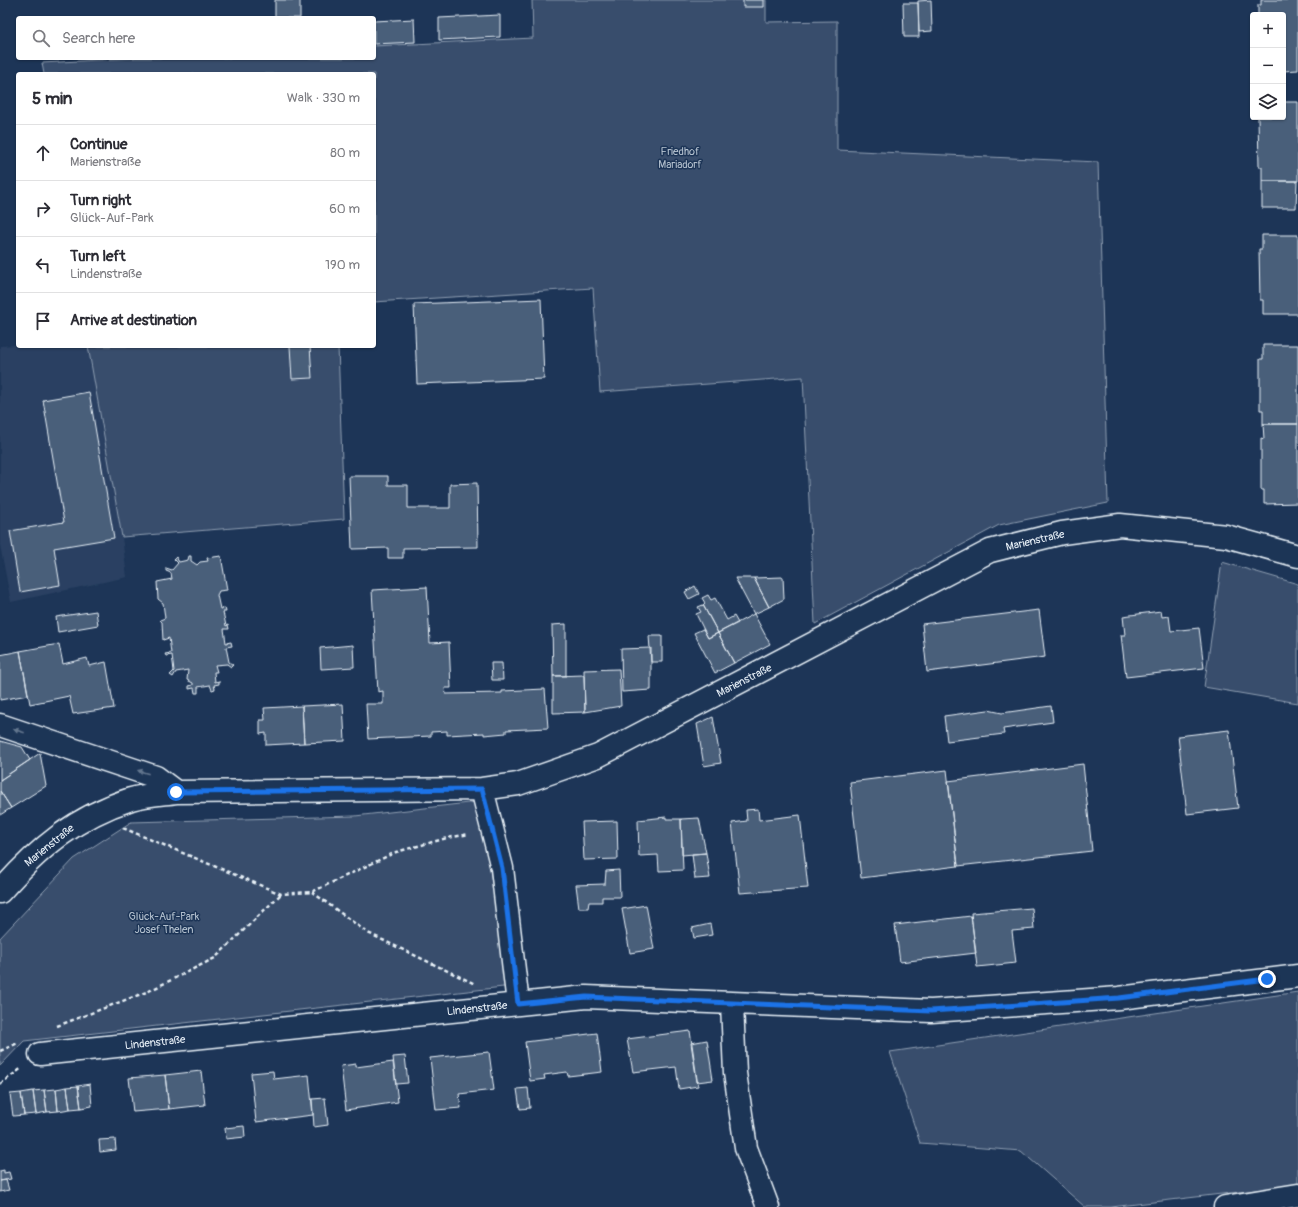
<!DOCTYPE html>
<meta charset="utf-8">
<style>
body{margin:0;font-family:Pangolin,sans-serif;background:#f7f7f7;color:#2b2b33}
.controls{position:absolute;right:12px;top:12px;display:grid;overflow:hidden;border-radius:4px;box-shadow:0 1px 3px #0004}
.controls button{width:36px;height:36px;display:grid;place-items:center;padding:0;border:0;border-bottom:1px solid #e1e1e2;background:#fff;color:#2b2b33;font:20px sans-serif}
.stop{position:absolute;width:12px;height:12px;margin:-9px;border:3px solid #1a73e8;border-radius:50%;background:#fff}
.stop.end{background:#1a73e8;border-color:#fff;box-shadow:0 1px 4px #0008}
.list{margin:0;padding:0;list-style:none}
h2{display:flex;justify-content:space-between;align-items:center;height:52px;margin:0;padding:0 16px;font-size:17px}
h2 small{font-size:13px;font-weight:400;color:#7c7c81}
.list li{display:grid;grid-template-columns:26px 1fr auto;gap:12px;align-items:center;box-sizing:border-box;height:56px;padding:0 16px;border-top:1px solid #e1e1e2}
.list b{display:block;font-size:15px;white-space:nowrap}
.list p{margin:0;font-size:13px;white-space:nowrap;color:#7c7c81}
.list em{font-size:13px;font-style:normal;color:#7c7c81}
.icon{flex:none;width:22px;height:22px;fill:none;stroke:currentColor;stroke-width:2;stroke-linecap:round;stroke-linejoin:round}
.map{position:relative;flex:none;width:1298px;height:1207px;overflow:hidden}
.search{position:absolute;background:#fff;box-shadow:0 1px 3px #0004;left:16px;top:16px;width:360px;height:44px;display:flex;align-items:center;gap:10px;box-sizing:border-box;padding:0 14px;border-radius:4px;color:#7c7c81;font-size:15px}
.panel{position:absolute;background:#fff;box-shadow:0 1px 3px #0004;left:16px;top:72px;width:360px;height:276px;border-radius:4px}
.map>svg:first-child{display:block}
.built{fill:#2a4162}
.green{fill:#374d6c;stroke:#909fb2}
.building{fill:#495e7a;stroke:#e8f1f8}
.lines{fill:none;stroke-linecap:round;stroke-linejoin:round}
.street-casing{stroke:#e8f1f8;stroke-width:25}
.path{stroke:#e8f1f8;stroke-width:2.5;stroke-dasharray:4 3;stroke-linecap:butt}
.street{stroke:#1d3557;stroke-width:22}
.oneway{fill:#64778f}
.route{stroke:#1a73e8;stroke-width:5}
.labels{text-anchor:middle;stroke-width:3;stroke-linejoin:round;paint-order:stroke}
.park-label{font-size:11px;fill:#b3c0ce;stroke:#1d3557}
.street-label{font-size:11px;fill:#e8f1f8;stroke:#1d3557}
</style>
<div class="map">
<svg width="1298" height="1207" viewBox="0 0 1298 1207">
<rect width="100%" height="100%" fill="#1d3557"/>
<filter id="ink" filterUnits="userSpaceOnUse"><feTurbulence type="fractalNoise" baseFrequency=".025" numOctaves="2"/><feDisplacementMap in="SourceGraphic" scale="8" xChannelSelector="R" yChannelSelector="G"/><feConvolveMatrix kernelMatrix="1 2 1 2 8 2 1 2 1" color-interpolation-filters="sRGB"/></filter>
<g filter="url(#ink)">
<path class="built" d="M18,345L88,346L122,537L127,577L11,602L0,545V346Z"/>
<path class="green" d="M532,0H766V22L837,21V150L1098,162L1108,503L999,525L815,624L803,377L600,392L593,288L374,302V74H44L42,63L136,58H374V46L533,38Z
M88,346H338L344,519L122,537Z
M1222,562L1298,584V703L1204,687Z
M477,802L512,986L24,1041L0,1066V938L74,859L131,822L355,816Z
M1298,992V1185L1111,1207H1085L1021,1151L920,1143L890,1052Z"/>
<path class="building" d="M275,0H300V18H275Z
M743,0H764V7H743Z
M931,0L932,31L919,32L918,1Z
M1261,0H1298V70L1283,71V15H1258V5H1261Z
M903,3H918L919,37H904Z
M500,15V37L439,40V18Z
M414,19L415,42L374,44V21Z
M1283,102H1298V181H1262V167H1259L1258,117H1283Z
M1262,181H1297L1296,208H1262Z
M1262,235H1298V314H1263V300H1260L1259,249H1262Z
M541,299L544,379L417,384L414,304Z
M1263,345H1298V424H1263V410H1260V359H1263Z
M290,346H310L312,378L292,379Z
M89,392L114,538L54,548L60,585L20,592L10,531L64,522L43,400Z
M1263,424H1298V503L1264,504V490H1261V438L1264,439Z
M349,476H388V485H408V508H450V484L477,483L478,547L403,548V558H388V548L352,549Z
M189,556H191V561L197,565L200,562L208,561L207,558L221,556L227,590L219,591L217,595L220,609L225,608L226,612H223L226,626L228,625L229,629H224L226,643L231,642L232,646L226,647L229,662L233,665L231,667L227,664L215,665L217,672H214L215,682L219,681V684L214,685L215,689L212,690L210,685L198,687V693H195L194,688L189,689V686L193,685V683L187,680L188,670L176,672L173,677L170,675L174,671L172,655L166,656L165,654L171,653L169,638L163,640L162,622L160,620L165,618L163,603L158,599L157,582L172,579L171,573L166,571V568L172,570L178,563L174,559L176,557L179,562L188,560Z
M783,577L784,599L769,607L754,578Z
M735,578H754L769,607L754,614Z
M695,586L699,594L689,599L685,592Z
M427,587L430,643L449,642L451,688H445L446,694L502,693V691L545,689L548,728L506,730V733L484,735V733L447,735V731L431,732V736L368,739L366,704H383V691L378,692L372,590Z
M708,595L711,600L715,598L727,620L734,616L738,623L718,633L703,605L705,603L702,598Z
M703,605L718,633L708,638L696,614L701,612L698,607Z
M1039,610L1045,657L927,672L922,624Z
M96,611L98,625L58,632L56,617Z
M1161,611L1162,617L1169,616L1171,631L1199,628L1204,668L1126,677L1121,635H1125L1123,616Z
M754,614L770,644L734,663L718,633Z
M566,624V676H553L552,625Z
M703,629L708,638L718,633L734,663L715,673L694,633Z
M649,636H662V662H651Z
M59,644L63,664L87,658L89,666L106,662L114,708L73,714L69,696L30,704L20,651Z
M353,645L354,667L321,669L320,648Z
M651,648V690L622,692L621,649Z
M20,651L28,695L0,700V655Z
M491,663H502L503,680H492Z
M619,669L621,706L585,712L584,670Z
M584,675L585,712L553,713V676Z
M343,704L345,741L304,743L302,706Z
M302,706L304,743L266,745V733L260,734V720H265L264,708Z
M1051,706L1053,722L1003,729L1004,734L947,741L944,716L988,710L1002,713Z
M713,717L721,763L704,766L697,724Z
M1229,730L1238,808L1187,814L1178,736Z
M0,741L22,747L30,760L0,780Z
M40,753L46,786L11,808L0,791V780Z
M1083,764L1092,851L958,866L948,781Z
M947,770L958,866L861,878L850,782Z
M0,791L11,808L0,815Z
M758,809L759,820L800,815L808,888L740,893L732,823L747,821L746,810Z
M666,817V819H681L683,870L659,871L658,855L639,856L638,820Z
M699,818L706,853L682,855L681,819Z
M617,821L618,859L584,860L582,822Z
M706,853L710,878L695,879L692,854Z
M619,870L620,897H602V902H589L588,908H579L576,885L605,884L606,871Z
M646,905L654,949L630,953L622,909Z
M1032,908L1034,929L1012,931L1016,963L977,967L971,913Z
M971,916L976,953L900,962L895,925Z
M710,924L712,935L694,938L692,928Z
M690,1031L698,1086L679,1089L676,1067L633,1072L627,1039Z
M597,1033L602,1072L568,1076L567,1072L544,1075L545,1079L530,1081L525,1042Z
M707,1040L713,1080L697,1082L691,1043Z
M489,1052L494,1090L459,1094L461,1108L436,1110L430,1058Z
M405,1056L408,1083L396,1084L393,1057Z
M393,1062L398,1102L346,1110L341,1066L356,1064V1067Z
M201,1071L205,1105L169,1109L165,1075Z
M273,1071L274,1079L309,1075L313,1115L256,1122L251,1073Z
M165,1075L169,1109L133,1112L129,1078Z
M90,1084L92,1106L81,1108L78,1086Z
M78,1086L81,1108L70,1109L67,1087Z
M67,1087L70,1109L58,1111L56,1089Z
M528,1088L530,1108L520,1109L517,1089Z
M56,1089L58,1111L47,1112L44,1090Z
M44,1090L47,1112L36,1114L33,1091Z
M33,1091L36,1114L24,1115L21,1093Z
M21,1093L24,1115L13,1116L10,1094Z
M325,1098L328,1125L314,1127L312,1099Z
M244,1126L245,1137L226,1139L225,1128Z
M115,1139L116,1150L100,1152L99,1140Z
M4,1170V1173L9,1172L11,1179L0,1181V1171Z
M6,1180L9,1190L0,1192V1181Z"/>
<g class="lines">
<defs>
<path id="street" d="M0,725L156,777L176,792
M482,789L502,868L518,1004
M0,892C38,849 75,817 131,799C145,795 161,794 176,792L482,789L518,784L598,756L990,551L1062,533L1120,525L1226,536L1298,556
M732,1004L735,1073L746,1148L768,1207
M40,1054L586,997L931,1011L1119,998L1298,976
M1225,1207L1298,1195"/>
</defs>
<use href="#street" class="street-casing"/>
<path class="path" d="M123,828L281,894L312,892L396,852L447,838L469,834
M312,892L368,933L475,984
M57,1026L149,991L215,958L281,894
M0,1051L18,1043
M0,1084L22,1068"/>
<use href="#street" class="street"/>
</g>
<defs><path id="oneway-solid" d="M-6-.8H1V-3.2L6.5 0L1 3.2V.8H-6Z"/></defs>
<g class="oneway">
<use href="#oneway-solid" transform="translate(19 731) rotate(-162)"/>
<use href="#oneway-solid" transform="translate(143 772) rotate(-162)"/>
</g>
</g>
<g class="lines" filter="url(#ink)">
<path class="route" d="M176,792L482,789L502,868L518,1004L586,997L931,1011L1119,998L1267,979"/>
</g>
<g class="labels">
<g class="park-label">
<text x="680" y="155">Friedhof<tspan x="680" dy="13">Mariadorf</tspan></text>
<text x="164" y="920">Glück-Auf-Park<tspan x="164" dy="13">Josef Thelen</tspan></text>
</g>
<g class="street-label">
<text transform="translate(1035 540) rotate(-13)" y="4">Marienstraße</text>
<text transform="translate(744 680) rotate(-27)" y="4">Marienstraße</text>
<text transform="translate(49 845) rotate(-39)" y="4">Marienstraße</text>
<text transform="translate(477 1008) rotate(-6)" y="4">Lindenstraße</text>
<text transform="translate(155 1042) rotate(-6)" y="4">Lindenstraße</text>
</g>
</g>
</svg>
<div class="controls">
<button>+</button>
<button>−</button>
<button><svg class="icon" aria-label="layers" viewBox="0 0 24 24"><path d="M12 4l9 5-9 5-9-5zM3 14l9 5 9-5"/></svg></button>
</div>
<div class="stop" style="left:176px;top:792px"></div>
<div class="stop end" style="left:1267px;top:979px"></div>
<div class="search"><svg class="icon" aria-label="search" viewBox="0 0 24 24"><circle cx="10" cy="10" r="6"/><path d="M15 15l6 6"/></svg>Search here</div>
<section class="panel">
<h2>5 min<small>Walk · 330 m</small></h2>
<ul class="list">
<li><svg class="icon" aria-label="ahead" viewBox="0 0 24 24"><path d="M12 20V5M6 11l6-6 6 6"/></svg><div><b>Continue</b><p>Marienstraße</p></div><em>80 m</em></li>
<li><svg class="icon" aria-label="right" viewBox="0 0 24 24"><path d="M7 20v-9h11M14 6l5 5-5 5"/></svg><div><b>Turn right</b><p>Glück-Auf-Park</p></div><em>60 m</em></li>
<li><svg class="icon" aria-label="left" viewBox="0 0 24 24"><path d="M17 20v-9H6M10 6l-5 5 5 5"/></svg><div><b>Turn left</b><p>Lindenstraße</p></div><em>190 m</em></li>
<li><svg class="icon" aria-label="arrive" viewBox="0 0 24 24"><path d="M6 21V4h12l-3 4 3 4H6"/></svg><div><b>Arrive at destination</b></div></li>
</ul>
</section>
</div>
